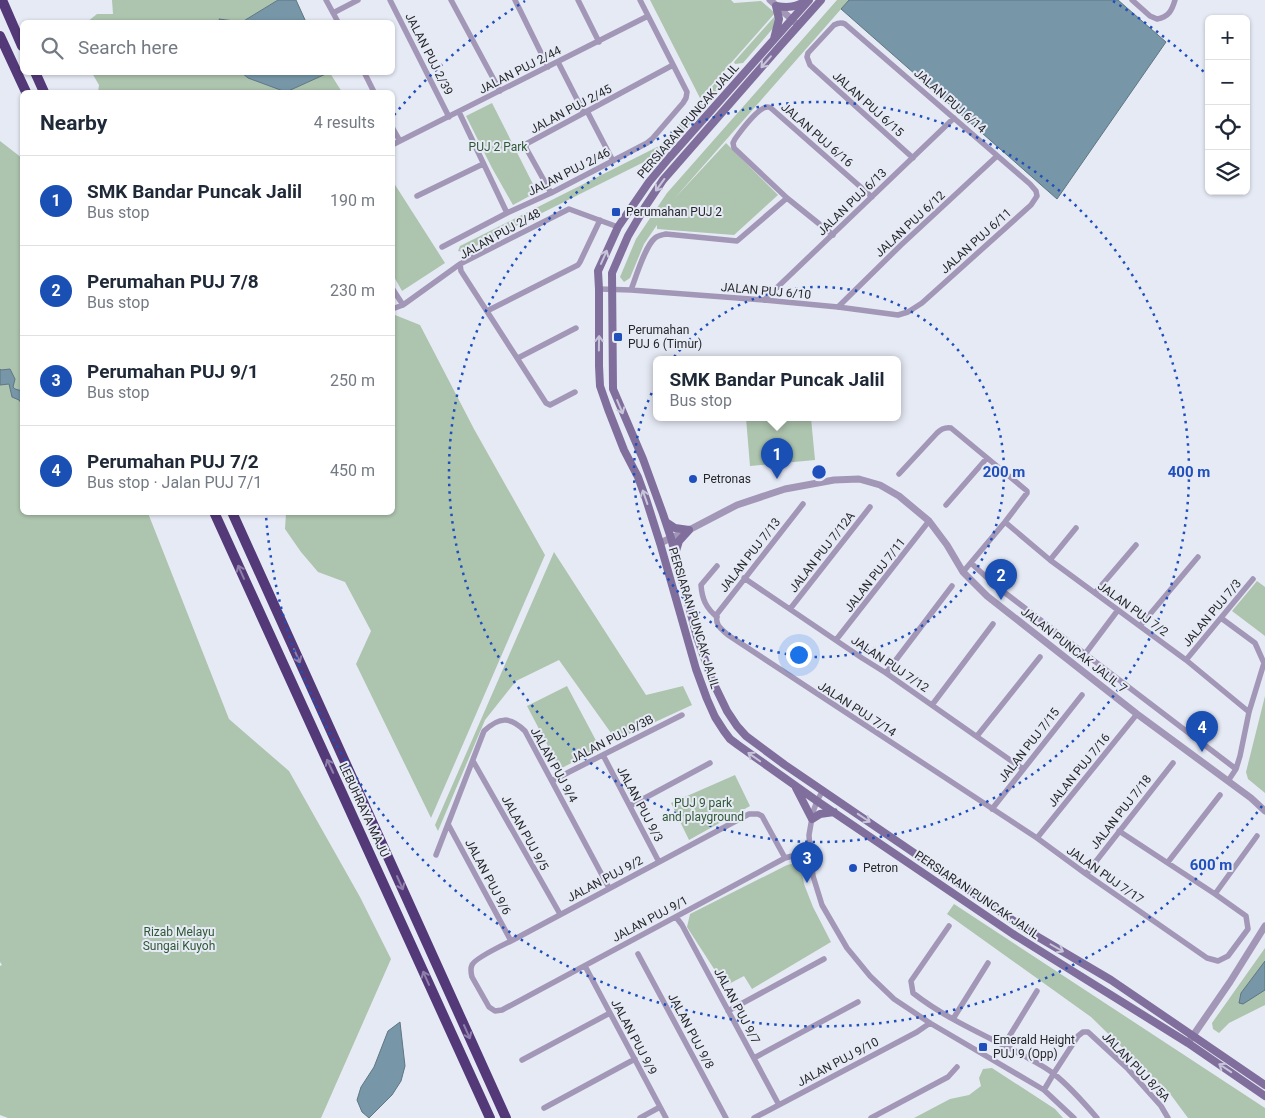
<!DOCTYPE html>
<meta charset="utf-8">
<style>
body{margin:0;font-family:Roboto,sans-serif;background:#f2f2f3;color:#1f2937}
.controls{position:absolute;right:15px;top:15px;display:grid;overflow:hidden;border-radius:8px;box-shadow:0 1px 4px #0004}
.controls button{width:45px;height:45px;display:grid;place-items:center;padding:0;border:0;border-bottom:1px solid #e0e1e3;background:#fff;color:#1f2937;font:25px sans-serif}
.you{position:absolute;left:798px;top:654px;width:18px;height:18px;margin:-12px;border:4px solid #fff;border-radius:50%;background:#1a73e8;box-shadow:0 0 0 8px #1a73e833}
.badge{display:grid;place-items:center;width:32px;height:32px;border-radius:50%;background:#d93025;color:#fff;font-size:16px;font-weight:700}
.pin{position:absolute;translate:-50% -41px;filter:drop-shadow(0 1px 2px #0008)}
.pin::after{content:'';position:absolute;top:26px;width:18px;height:15px;background:inherit;clip-path:polygon(0 0,100% 0,50% 100%)}
.popup{position:absolute;left:653px;top:356px;width:248px;height:65px;box-sizing:border-box;display:grid;place-content:center;border-radius:8px;background:#fff;filter:drop-shadow(0 1px 4px #0005);font-size:16px;white-space:nowrap;color:#747a83}
.popup b{font-size:19px;color:#1f2937}
.popup::after{content:'';position:absolute;left:50%;top:100%;margin-left:-10px;border:10px solid transparent;border-top-color:#fff}
.list{margin:0;padding:0;list-style:none}
h2{display:flex;justify-content:space-between;align-items:center;height:65px;margin:0;padding:0 20px;font-size:21px}
h2 small{font-size:16px;font-weight:400;color:#747a83}
.list li{display:grid;grid-template-columns:32px 1fr auto;gap:15px;align-items:center;box-sizing:border-box;height:90px;padding:0 20px;border-top:1px solid #e0e1e3}
.list b{display:block;font-size:19px;white-space:nowrap}
.list p{margin:0;font-size:16px;white-space:nowrap;color:#747a83}
.list em{font-size:16px;font-style:normal;color:#747a83}
.icon{flex:none;width:28px;height:28px;fill:none;stroke:currentColor;stroke-width:2;stroke-linecap:round;stroke-linejoin:round}
.map{position:relative;flex:none;width:1265px;height:1118px;overflow:hidden}
.search{position:absolute;background:#fff;box-shadow:0 1px 4px #0004;left:20px;top:20px;width:375px;height:55px;display:flex;align-items:center;gap:12px;box-sizing:border-box;padding:0 18px;border-radius:8px;color:#747a83;font-size:19px}
.panel{position:absolute;background:#fff;box-shadow:0 1px 4px #0004;left:20px;top:90px;width:375px;height:425px;border-radius:8px}
.map>svg:first-child{display:block}
.green{fill:#adc4ae}
.water{fill:#7797a8;stroke:#5f7683}
.lines{fill:none;stroke-linecap:round;stroke-linejoin:round}
.minor{stroke:#a397b7;stroke-width:5.5}
.tertiary{stroke:#a397b7;stroke-width:7}
.secondary{stroke:#806f9c;stroke-width:8}
.motorway{stroke:#543978;stroke-width:10}
.oneway{stroke:#c7c5da}
.oneway2{stroke:#8e80aa}
.ring{fill:none;stroke:#1f4fbd;stroke-width:2.5;stroke-dasharray:2.5 5}
.poi-dot{fill:#1f4fbd;stroke:#e6eaf5;stroke-width:2}
.labels{text-anchor:middle;stroke-width:4;stroke-linejoin:round;paint-order:stroke}
.street-label{font-size:12px;fill:#27282c;stroke:#e6eaf5}
.park-label{font-size:12px;fill:#2f5835;stroke:#e6eaf5}
.poi-label{font-size:12px;fill:#27282c;stroke:#e6eaf5;text-anchor:start}
.centre{fill:#1f4fbd;stroke:#e6eaf5;stroke-width:2.5}
.ring-label{font-size:15px;text-anchor:middle;font-weight:bold;fill:#1f4fbd;stroke:#e6eaf5;stroke-width:4;stroke-linejoin:round;paint-order:stroke}
</style>
<div class="map">
<svg width="1265" height="1118" viewBox="0 0 1265 1118">
<rect width="100%" height="100%" fill="#e6eaf5"/>
<path class="green" d="M112,0H278L242,22L220,19V22H87L97,14H113Z
M650,0H731L734,3L761,1L775,13L700,98Z
M837,0H849L674,199L726,143L778,195L734,235L657,229V225L644,244L630,278L624,282L620,277L636,239L667,193Z
M775,16V26L743,63L735,64L734,62Z
M92,73H242L248,78L286,92L328,73H330L342,92H98L99,85Z
M724,73L726,74V82L666,151L464,252L458,251L460,246L661,145Z
M492,103L537,192L513,205L492,168L466,116Z
M0,141L22,158V205L20,221L22,224V512L148,513L229,719L289,771L360,897L391,959L321,1118H8L0,1115V966L2,965L0,962Z
M392,180L445,263L402,291L393,275Z
M395,315L420,325L474,429L545,555L431,818L356,664L371,631L345,582L318,572L301,552L285,529L286,513L392,512V316Z
M746,418H811L815,460L750,466Z
M554,552L646,695L683,686L692,705L616,740L559,660L516,681L485,720L438,831L435,825Z
M1257,581L1265,587V636L1232,611Z
M567,686L600,748L560,769L527,706Z
M1265,696V793L1248,779L1246,772Z
M735,775L750,806L689,840L671,803Z
M800,862L804,884L813,907L831,942L752,989L744,976L725,986L687,927L690,914L787,865Z
M954,904L1265,1108V1118H1188L1171,1095L1091,1017L947,914Z
M1265,948V1005L1229,1023L1219,1033L1213,1029L1212,1023Z
M992,1068L1055,1109L1063,1118H914L950,1099L969,1095L981,1086L979,1078L983,1069Z"/>
<path class="water" d="M278,0H296L306,22H220L219,19L242,22Z
M849,0H1118L1166,42L1057,199L841,9Z
M242,73H328L286,92L248,78Z
M0,369L1,370L10,369L15,379L13,387L15,389L22,391V404L19,400L12,397L9,384L0,385Z
M1265,961V990L1243,1004L1239,1003L1241,993Z
M400,1022L405,1066L401,1081L392,1095L369,1118L362,1112L357,1100L361,1087L374,1067L388,1031Z"/>
<g class="lines">
<path class="minor" d="M326,0L338,22
M390,0L449,117
M451,0L500,91
M515,0L548,67
M578,0L599,42
M1132,0L1150,16L1157,19C1169,17 1172,10 1175,0
M333,13L358,0
M558,62L584,113
M364,72L374,92
M587,111L613,161
M459,112L507,213
M392,127L400,141
M392,145L648,16
M551,193L526,148V144L673,65
M417,196L483,164
M833,235L787,198L734,148L733,143L735,139C740,132 759,106 768,107C770,107 771,108 772,109L872,197
M442,247L507,213L551,193L647,143L652,139L683,103L686,98L687,92L640,0
M392,288L403,305
M599,289L631,290L764,300L838,307L898,315L908,312L922,303L1031,205L1037,196L1036,191L1030,184L845,24C841,22 838,23 834,25L808,53L807,57L810,65L913,158
M631,290C636,277 645,246 655,238C658,235 662,235 666,234L737,241L787,198
M764,300L954,118
M838,307L901,245L997,156
M392,309L403,305L460,264
M487,311L578,265L580,262L600,220
M518,358L576,328
M575,392L550,405L546,403L461,271L460,264L569,209L618,227
M899,474L937,433C941,429 945,427 951,428L1027,491V493L1005,522L963,572
M803,504L717,614C715,625 720,628 728,635L1037,838L1086,874L1207,958L1218,961L1228,956L1248,929L1246,916L1215,894L1119,831
M946,505L987,458
M1005,522L1050,560L1186,660L1249,712
M1050,560L1076,528
M971,563L996,586L1236,769
M717,566L701,585C702,599 706,608 717,617
M744,578L862,658L886,673L1023,769
M1095,593L1136,545
M790,609L870,507
M1221,618L1255,643L1264,663L1249,712L1240,756L1236,769L1228,781
M1140,626L1198,557
M836,640L929,521
M1085,654L1118,610
M1186,660L1253,579
M886,673L952,586
M932,705L993,624
M977,736L1040,657
M603,755L659,862
M473,761L560,914
M552,781L571,771L682,715
M823,790L817,801L813,812L809,835L810,851L813,876L822,905L847,948L870,976L894,999L930,1023L1044,1090L1074,1118
M630,806L710,763
M992,809L1082,695
M448,824L511,941
M1037,838L1137,714
M436,855L484,731C499,717 510,716 525,731L609,888
M785,858L762,816L758,814H749L511,941C503,945 475,958 472,965C470,969 471,973 472,977L489,1007L495,1011L502,1010L785,858L810,851
M1168,862L1220,795
M1086,874L1173,763
M1215,894L1257,836
M676,917L682,925L779,1105
M949,926L911,981L913,993C945,1018 982,1034 1017,1052C1029,1059 1043,1065 1054,1074C1068,1085 1085,1104 1097,1118
M638,954L726,1118
M585,966L666,1118
M728,1011L824,959
M953,1019L988,963
M1004,1045L1037,991
M754,1058L858,1002
M522,1060L610,1013
M1044,1090L1054,1073L1078,1036L1083,1032H1088L1127,1068L1161,1106L1168,1118
M544,1108L635,1059
M640,1118L660,1107
M754,1118L917,1032L930,1023
M871,1118L948,1077L957,1067"/>
<path class="tertiary" d="M770,0L798,25
M660,543L689,530L737,505L785,489L834,480L859,479L880,485L899,496L929,521L947,545L963,572L987,596L1137,714L1251,798L1265,811
M1190,1040L1230,982L1265,926"/>
<path class="secondary" d="M809,0L669,158L649,182L618,227L598,271L599,289V366L600,386L608,409L624,450L638,477L646,499L660,543L696,669L707,699L715,717L724,731L730,739L738,745L817,801L1013,934L1188,1043L1265,1096
M821,0L780,46L663,180L645,207L628,236L612,273L613,389L643,459L663,514L671,538L697,637L712,680L727,711L737,726L746,736L785,765L1033,934L1111,980L1265,1085
M774,39L779,19L776,6C790,8 794,7 807,1
M666,522L675,528L689,530
M675,554L679,541L689,530
M796,788L812,819L820,814L834,812"/>
<path class="motorway" d="M2,0L22,46
M0,36L26,92
M35,72L44,92
M214,512L490,1118
M232,512L506,1118"/>
</g>
<defs><path id="oneway-shaft" d="M-6 0H5M1.5-3L5.5 0L1.5 3" fill="none" stroke-width="1.6" stroke-linecap="round" stroke-linejoin="round" transform="scale(1.25)"/></defs>
<g class="oneway">
<use href="#oneway-shaft" transform="translate(766 62) rotate(131)"/>
<use href="#oneway-shaft" transform="translate(660 185) rotate(126)"/>
<use href="#oneway-shaft" transform="translate(604 257) rotate(-66)"/>
<use href="#oneway-shaft" transform="translate(599 343) rotate(-89)"/>
<use href="#oneway-shaft" transform="translate(620 407) rotate(67)"/>
<use href="#oneway-shaft" transform="translate(645 497) rotate(-109)"/>
<use href="#oneway-shaft" transform="translate(754 757) rotate(-145)"/>
<use href="#oneway-shaft" transform="translate(864 818) rotate(34)"/>
<use href="#oneway-shaft" transform="translate(1057 948) rotate(30)"/>
<use href="#oneway-shaft" transform="translate(1225 1068) rotate(-146)"/>
</g>
<g class="oneway2">
<use href="#oneway-shaft" transform="translate(241 572) rotate(-114)"/>
<use href="#oneway-shaft" transform="translate(297 656) rotate(66)"/>
<use href="#oneway-shaft" transform="translate(330 766) rotate(-115)"/>
<use href="#oneway-shaft" transform="translate(400 883) rotate(66)"/>
<use href="#oneway-shaft" transform="translate(426 978) rotate(-114)"/>
<use href="#oneway-shaft" transform="translate(467 1032) rotate(66)"/>
</g>
<g class="ring">
<circle cx="819" cy="472" r="185"/>
<circle cx="819" cy="472" r="370"/>
<path d="M1262 806A555 555 0 0 1 266 516M394 115A555 555 0 0 1 525 1M1113 1A555 555 0 0 1 1208 76"/>
</g>
<g class="poi-dot">
<rect x="611" y="207" width="10" height="10" rx="2.5"/>
<rect x="613" y="332" width="10" height="10" rx="2.5"/>
<circle cx="693" cy="479" r="5"/>
<circle cx="853" cy="868" r="5"/>
<rect x="978" y="1042" width="10" height="10" rx="2.5"/>
</g>
<g class="labels">
<g class="street-label">
<text transform="translate(429 54) rotate(63)" y="4">JALAN PUJ 2/39</text>
<text transform="translate(520 70) rotate(-27)" y="4">JALAN PUJ 2/44</text>
<text transform="translate(950 101) rotate(41)" y="4">JALAN PUJ 6/14</text>
<text transform="translate(868 104) rotate(42)" y="4">JALAN PUJ 6/15</text>
<text transform="translate(571 109) rotate(-28)" y="4">JALAN PUJ 2/45</text>
<text transform="translate(688 121) rotate(-49)" y="4">PERSIARAN PUNCAK JALIL</text>
<text transform="translate(817 135) rotate(41)" y="4">JALAN PUJ 6/16</text>
<text transform="translate(569 172) rotate(-27)" y="4">JALAN PUJ 2/46</text>
<text transform="translate(852 202) rotate(-44)" y="4">JALAN PUJ 6/13</text>
<text transform="translate(910 224) rotate(-43)" y="4">JALAN PUJ 6/12</text>
<text transform="translate(500 234) rotate(-29)" y="4">JALAN PUJ 2/48</text>
<text transform="translate(976 241) rotate(-42)" y="4">JALAN PUJ 6/11</text>
<text transform="translate(766 291) rotate(5)" y="4">JALAN PUJ 6/10</text>
<text transform="translate(822 552) rotate(-52)" y="4">JALAN PUJ 7/12A</text>
<text transform="translate(750 555) rotate(-52)" y="4">JALAN PUJ 7/13</text>
<text transform="translate(875 575) rotate(-52)" y="4">JALAN PUJ 7/11</text>
<text transform="translate(1133 609) rotate(36)" y="4">JALAN PUJ 7/2</text>
<text transform="translate(1212 613) rotate(-50)" y="4">JALAN PUJ 7/3</text>
<text transform="translate(694 618) rotate(73)" y="4">PERSIARAN PUNCAK JALIL</text>
<text transform="translate(1074 650) rotate(38)" y="4">JALAN PUNCAK JALIL 7</text>
<text transform="translate(890 664) rotate(34)" y="4">JALAN PUJ 7/12</text>
<text transform="translate(857 709) rotate(33)" y="4">JALAN PUJ 7/14</text>
<text transform="translate(612 739) rotate(-27)" y="4">JALAN PUJ 9/3B</text>
<text transform="translate(1029 745) rotate(-52)" y="4">JALAN PUJ 7/15</text>
<text transform="translate(554 765) rotate(61)" y="4">JALAN PUJ 9/4</text>
<text transform="translate(1079 770) rotate(-51)" y="4">JALAN PUJ 7/16</text>
<text transform="translate(640 804) rotate(62)" y="4">JALAN PUJ 9/3</text>
<text transform="translate(364 810) rotate(65)" y="4">LEBUHRAYA MAJU</text>
<text transform="translate(1121 812) rotate(-52)" y="4">JALAN PUJ 7/18</text>
<text transform="translate(525 833) rotate(61)" y="4">JALAN PUJ 9/5</text>
<text transform="translate(1105 875) rotate(35)" y="4">JALAN PUJ 7/17</text>
<text transform="translate(488 877) rotate(62)" y="4">JALAN PUJ 9/6</text>
<text transform="translate(605 879) rotate(-28)" y="4">JALAN PUJ 9/2</text>
<text transform="translate(977 895) rotate(34)" y="4">PERSIARAN PUNCAK JALIL</text>
<text transform="translate(650 919) rotate(-28)" y="4">JALAN PUJ 9/1</text>
<text transform="translate(737 1006) rotate(62)" y="4">JALAN PUJ 9/7</text>
<text transform="translate(691 1031) rotate(62)" y="4">JALAN PUJ 9/8</text>
<text transform="translate(634 1037) rotate(62)" y="4">JALAN PUJ 9/9</text>
<text transform="translate(838 1062) rotate(-28)" y="4">JALAN PUJ 9/10</text>
<text transform="translate(1136 1067) rotate(46)" y="4">JALAN PUJ 8/5A</text>
</g>
<g class="park-label">
<text x="498" y="151">PUJ 2 Park</text>
<text x="703" y="807">PUJ 9 park<tspan x="703" dy="14">and playground</tspan></text>
<text x="179" y="936">Rizab Melayu<tspan x="179" dy="14">Sungai Kuyoh</tspan></text>
</g>
<g class="poi-label">
<text x="626" y="216">Perumahan PUJ 2</text>
<text x="628" y="334">Perumahan<tspan x="628" dy="14">PUJ 6 (Timur)</tspan></text>
<text x="703" y="483">Petronas</text>
<text x="863" y="872">Petron</text>
<text x="993" y="1044">Emerald Height<tspan x="993" dy="14">PUJ 9 (Opp)</tspan></text>
</g>
</g>
<circle cx="819" cy="472" r="8" class="centre"/>
<g class="ring-label">
<text x="1004" y="477">200 m</text>
<text x="1189" y="477">400 m</text>
<text x="1211" y="870">600 m</text>
</g>
</svg>
<div class="controls">
<button>+</button>
<button>−</button>
<button><svg class="icon" aria-label="locate" viewBox="0 0 24 24"><circle cx="12" cy="12" r="6"/><path d="M12 2v4M12 18v4M2 12h4M18 12h4"/></svg></button>
<button><svg class="icon" aria-label="layers" viewBox="0 0 24 24"><path d="M12 4l9 5-9 5-9-5zM3 14l9 5 9-5"/></svg></button>
</div>
<div class="you"></div>
<div class="pin badge" style="left:777px;top:479px;background:#1a4fb4">1</div>
<div class="popup"><b>SMK Bandar Puncak Jalil</b>Bus stop</div>
<div class="pin badge" style="left:1001px;top:600px;background:#1a4fb4">2</div>
<div class="pin badge" style="left:807px;top:883px;background:#1a4fb4">3</div>
<div class="pin badge" style="left:1202px;top:752px;background:#1a4fb4">4</div>
<div class="search"><svg class="icon" aria-label="search" viewBox="0 0 24 24"><circle cx="10" cy="10" r="6"/><path d="M15 15l6 6"/></svg>Search here</div>
<section class="panel">
<h2>Nearby<small>4 results</small></h2>
<ul class="list">
<li><span class="badge" style="background:#1a4fb4">1</span><div><b>SMK Bandar Puncak Jalil</b><p>Bus stop</p></div><em>190 m</em></li>
<li><span class="badge" style="background:#1a4fb4">2</span><div><b>Perumahan PUJ 7/8</b><p>Bus stop</p></div><em>230 m</em></li>
<li><span class="badge" style="background:#1a4fb4">3</span><div><b>Perumahan PUJ 9/1</b><p>Bus stop</p></div><em>250 m</em></li>
<li><span class="badge" style="background:#1a4fb4">4</span><div><b>Perumahan PUJ 7/2</b><p>Bus stop · Jalan PUJ 7/1</p></div><em>450 m</em></li>
</ul>
</section>
</div>
